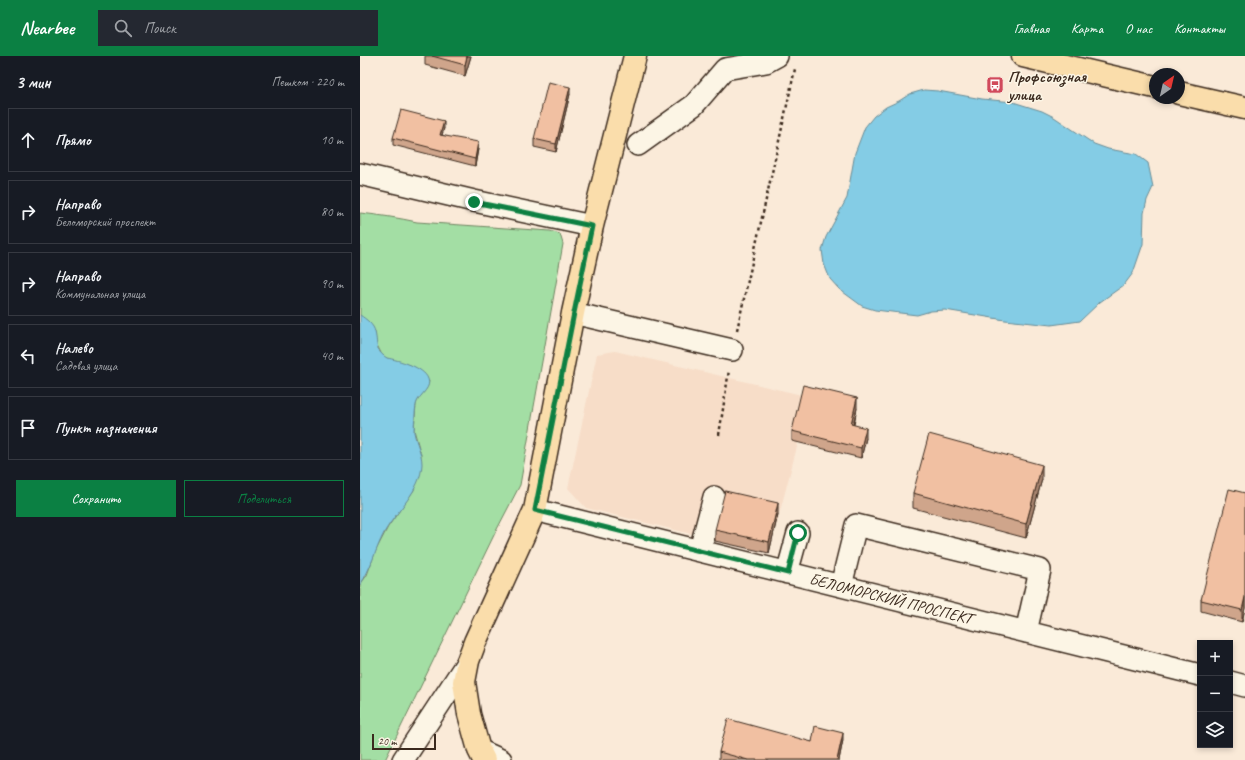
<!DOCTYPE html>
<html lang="ru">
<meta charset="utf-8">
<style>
body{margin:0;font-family:Caveat,sans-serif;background:#242831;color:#f1f3f6}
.controls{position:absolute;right:12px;bottom:12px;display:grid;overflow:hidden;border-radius:0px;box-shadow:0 2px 6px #0003}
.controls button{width:36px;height:36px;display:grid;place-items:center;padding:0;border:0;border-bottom:1px solid #363941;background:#171b24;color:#f1f3f6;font:20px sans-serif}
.compass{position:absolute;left:789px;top:12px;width:36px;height:36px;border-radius:50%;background:#171b24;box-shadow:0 2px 6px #0003;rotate:34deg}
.scale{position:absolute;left:12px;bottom:10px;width:64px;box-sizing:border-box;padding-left:4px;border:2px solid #3b2a1e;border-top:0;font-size:11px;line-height:14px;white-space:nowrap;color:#3b2a1e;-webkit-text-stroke:3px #fcf5e5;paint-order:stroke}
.stop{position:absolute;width:12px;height:12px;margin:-9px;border:3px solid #0b8043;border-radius:50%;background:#fff}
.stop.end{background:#0b8043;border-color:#fff;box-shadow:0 1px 4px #0008}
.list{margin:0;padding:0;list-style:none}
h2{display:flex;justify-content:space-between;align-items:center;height:52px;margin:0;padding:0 16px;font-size:17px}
h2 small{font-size:13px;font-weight:400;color:#9ea1a6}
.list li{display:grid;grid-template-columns:26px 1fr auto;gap:12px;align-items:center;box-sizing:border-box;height:64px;margin:0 8px 8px;padding:0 8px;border:1px solid #363941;border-radius:0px}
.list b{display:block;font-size:15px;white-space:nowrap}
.list p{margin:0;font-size:13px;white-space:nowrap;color:#9ea1a6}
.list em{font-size:13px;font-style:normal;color:#9ea1a6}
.actions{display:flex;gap:8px;padding:12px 16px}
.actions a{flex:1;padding:9px 0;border:1px solid #0b8043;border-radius:0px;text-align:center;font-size:14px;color:#0b8043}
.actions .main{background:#0b8043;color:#fff}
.icon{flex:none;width:22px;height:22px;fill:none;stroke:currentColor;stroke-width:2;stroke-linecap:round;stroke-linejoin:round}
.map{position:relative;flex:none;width:885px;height:704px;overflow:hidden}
header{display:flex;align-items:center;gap:24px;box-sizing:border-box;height:56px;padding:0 20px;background:#0b8043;color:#fff}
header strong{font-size:19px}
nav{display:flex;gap:22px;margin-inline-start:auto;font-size:14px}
.search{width:280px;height:36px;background:#242831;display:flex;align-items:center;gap:10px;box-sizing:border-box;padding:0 14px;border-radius:0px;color:#9ea1a6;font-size:15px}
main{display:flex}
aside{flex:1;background:#171b24}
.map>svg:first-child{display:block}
.built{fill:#f7ddc8}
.green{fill:#a3dea4;stroke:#6f8461}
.water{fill:#84cce5;stroke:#678b95}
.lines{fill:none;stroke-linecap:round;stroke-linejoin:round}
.minor-casing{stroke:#3b2a1e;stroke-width:24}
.major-casing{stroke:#3b2a1e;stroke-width:25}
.path{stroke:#3b2a1e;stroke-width:2.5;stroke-dasharray:3 3;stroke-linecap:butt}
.minor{stroke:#fcf5e5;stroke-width:21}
.major{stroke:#faddab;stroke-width:22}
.wall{fill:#cfa58b;stroke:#3b2a1e}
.shaded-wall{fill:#a98671;stroke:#3b2a1e}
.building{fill:#f1c0a2;stroke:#3b2a1e}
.route{stroke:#0b8043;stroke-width:5}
.labels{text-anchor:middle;stroke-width:3;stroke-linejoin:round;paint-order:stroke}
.poi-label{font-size:16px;font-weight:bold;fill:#3b2a1e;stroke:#fcf5e5;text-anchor:start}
.street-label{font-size:16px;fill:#3b2a1e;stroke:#fcf5e5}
</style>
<header>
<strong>Nearbee</strong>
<div class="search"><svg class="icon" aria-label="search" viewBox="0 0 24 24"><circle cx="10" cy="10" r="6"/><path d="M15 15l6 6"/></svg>Поиск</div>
<nav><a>Главная</a><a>Карта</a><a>О нас</a><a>Контакты</a></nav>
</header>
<main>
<aside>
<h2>3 мин<small>Пешком · 220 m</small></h2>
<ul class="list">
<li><svg class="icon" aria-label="ahead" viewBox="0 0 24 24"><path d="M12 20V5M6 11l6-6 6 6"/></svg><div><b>Прямо</b></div><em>10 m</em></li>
<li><svg class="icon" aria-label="right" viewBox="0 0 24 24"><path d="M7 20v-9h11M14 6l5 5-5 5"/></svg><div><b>Направо</b><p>Беломорский проспект</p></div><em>80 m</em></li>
<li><svg class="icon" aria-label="right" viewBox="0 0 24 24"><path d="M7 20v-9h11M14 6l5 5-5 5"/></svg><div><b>Направо</b><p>Коммунальная улица</p></div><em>90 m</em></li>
<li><svg class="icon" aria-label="left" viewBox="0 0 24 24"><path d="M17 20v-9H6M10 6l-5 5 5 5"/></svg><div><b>Налево</b><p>Садовая улица</p></div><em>40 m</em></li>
<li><svg class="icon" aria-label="arrive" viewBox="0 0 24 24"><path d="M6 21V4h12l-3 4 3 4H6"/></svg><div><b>Пункт назначения</b></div></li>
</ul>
<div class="actions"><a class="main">Сохранить</a><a>Поделиться</a></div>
</aside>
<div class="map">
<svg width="885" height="704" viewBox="0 0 885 704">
<rect width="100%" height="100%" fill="#faead8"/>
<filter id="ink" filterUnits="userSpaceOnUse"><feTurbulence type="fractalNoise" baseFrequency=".025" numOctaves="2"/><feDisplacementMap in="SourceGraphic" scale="8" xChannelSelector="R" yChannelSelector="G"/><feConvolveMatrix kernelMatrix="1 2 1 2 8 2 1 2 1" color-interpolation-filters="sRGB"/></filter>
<g filter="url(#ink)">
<path class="built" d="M255,295L497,352L438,387L409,497L226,452L208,432L237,298Z"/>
<path class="green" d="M0,157C19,159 39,162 57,166L190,175L200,178L203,188L160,429L135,477L25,704H0V529L7,519L16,494L28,471L54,434L61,399L54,374L56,348C59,339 68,334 69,325L53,310L26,302L22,299L16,287L15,275L0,259Z"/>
<path class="water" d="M564,34L578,35L622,43L653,46L682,55L694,61L734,88L748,93L776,98L788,107L793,131L787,144L784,157L783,188L773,217L764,229L740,246L720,265L691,269L645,264L585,254L571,255L557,259L515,254L502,250L479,233L470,223L464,208L462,194L466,181L487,142L495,97L505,71L514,60L526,51L539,45L550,38Z
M0,259C6,263 14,269 15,276C18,287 14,294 27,302C38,304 64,311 68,323C72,333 58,339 56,349C55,354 54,371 54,376C56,387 62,397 62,408C61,435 36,455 24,477C15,494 11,513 0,529Z"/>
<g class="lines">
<defs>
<path id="minor" d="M278,89L334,49L365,13L406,6L417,0
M0,118L114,145L232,170
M213,257L372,294
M175,454L840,619
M340,494L354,441
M427,517L438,477
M481,530L496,469L680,514L666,576
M870,626L885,630
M119,694L141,704
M43,704L108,605"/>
<path id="major" d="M663,0L795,31
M819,37L885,52
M124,704L119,694L109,658L104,626L108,605L115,586L175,454L213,257L232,170L275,0"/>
</defs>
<use href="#minor" class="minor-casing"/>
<use href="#major" class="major-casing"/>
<path class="path" d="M377,274L435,13
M359,379L369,314"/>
<use href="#minor" class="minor"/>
<use href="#major" class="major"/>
</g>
<path class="wall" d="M65,0H111L105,20L65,9Z
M210,38L196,96L174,91V83Z
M84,72L82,79L118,93L115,110L33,89V82Z
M497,352L494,369L506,382L501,402L432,385V375Z
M682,423L666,482L553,452V437Z
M885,437V552L882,566L841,555V544Z
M418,458L409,497L355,485V474Z
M483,684L479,704H359V696L452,686Z"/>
<path class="shaded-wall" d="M107,0H111L105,20V9Z
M210,31V38L196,96V88Z
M84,65V72L80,86V79Z
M118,86V93L115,110V103Z
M497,342V352L491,378V368Z
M506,372V382L501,402V392Z
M682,409V423L666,482V468Z
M418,447V458L409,497V486Z
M885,541V552L882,566V554Z
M483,677V684L479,704H477Z"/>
<path class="building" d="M72,0H107L105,9Z
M188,26L210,31L196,88L174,83Z
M41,54L84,65L80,79L118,86L115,103L33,82Z
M443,329L497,342L491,368L506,372L501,392L432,375Z
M569,378L682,409L666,468L553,437Z
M869,433L885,437V541L882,554L841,544Z
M365,435L418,447L409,486L355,474Z
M368,663L452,686L455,670L483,677L477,704H388L359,696Z"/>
</g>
<g class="lines" filter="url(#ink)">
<path class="route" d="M114,146L232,170L214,257L175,454L428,517L438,477"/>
</g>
<defs>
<symbol id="bus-square" viewBox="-11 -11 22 22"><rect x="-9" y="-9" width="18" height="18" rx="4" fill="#d1495b" stroke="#fcf5e5"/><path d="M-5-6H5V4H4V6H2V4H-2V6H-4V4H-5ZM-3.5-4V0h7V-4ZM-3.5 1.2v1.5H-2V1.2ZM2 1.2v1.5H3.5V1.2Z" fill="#fff"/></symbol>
</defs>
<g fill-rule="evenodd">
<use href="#bus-square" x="625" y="19" width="20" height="20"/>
</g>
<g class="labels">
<g class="poi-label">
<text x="648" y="26">Профсоюзная<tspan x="648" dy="18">улица</tspan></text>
</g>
<g class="street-label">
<text transform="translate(531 542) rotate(14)" y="6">БЕЛОМОРСКИЙ ПРОСПЕКТ</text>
</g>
</g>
</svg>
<div class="controls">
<button>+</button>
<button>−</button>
<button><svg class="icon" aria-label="layers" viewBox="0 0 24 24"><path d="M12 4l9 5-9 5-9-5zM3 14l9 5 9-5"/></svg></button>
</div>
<svg class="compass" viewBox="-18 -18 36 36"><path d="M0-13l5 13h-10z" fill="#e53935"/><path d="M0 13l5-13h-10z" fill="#9ea1a6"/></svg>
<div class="scale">20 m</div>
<div class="stop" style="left:438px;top:477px"></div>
<div class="stop end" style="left:114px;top:146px"></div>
</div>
</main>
